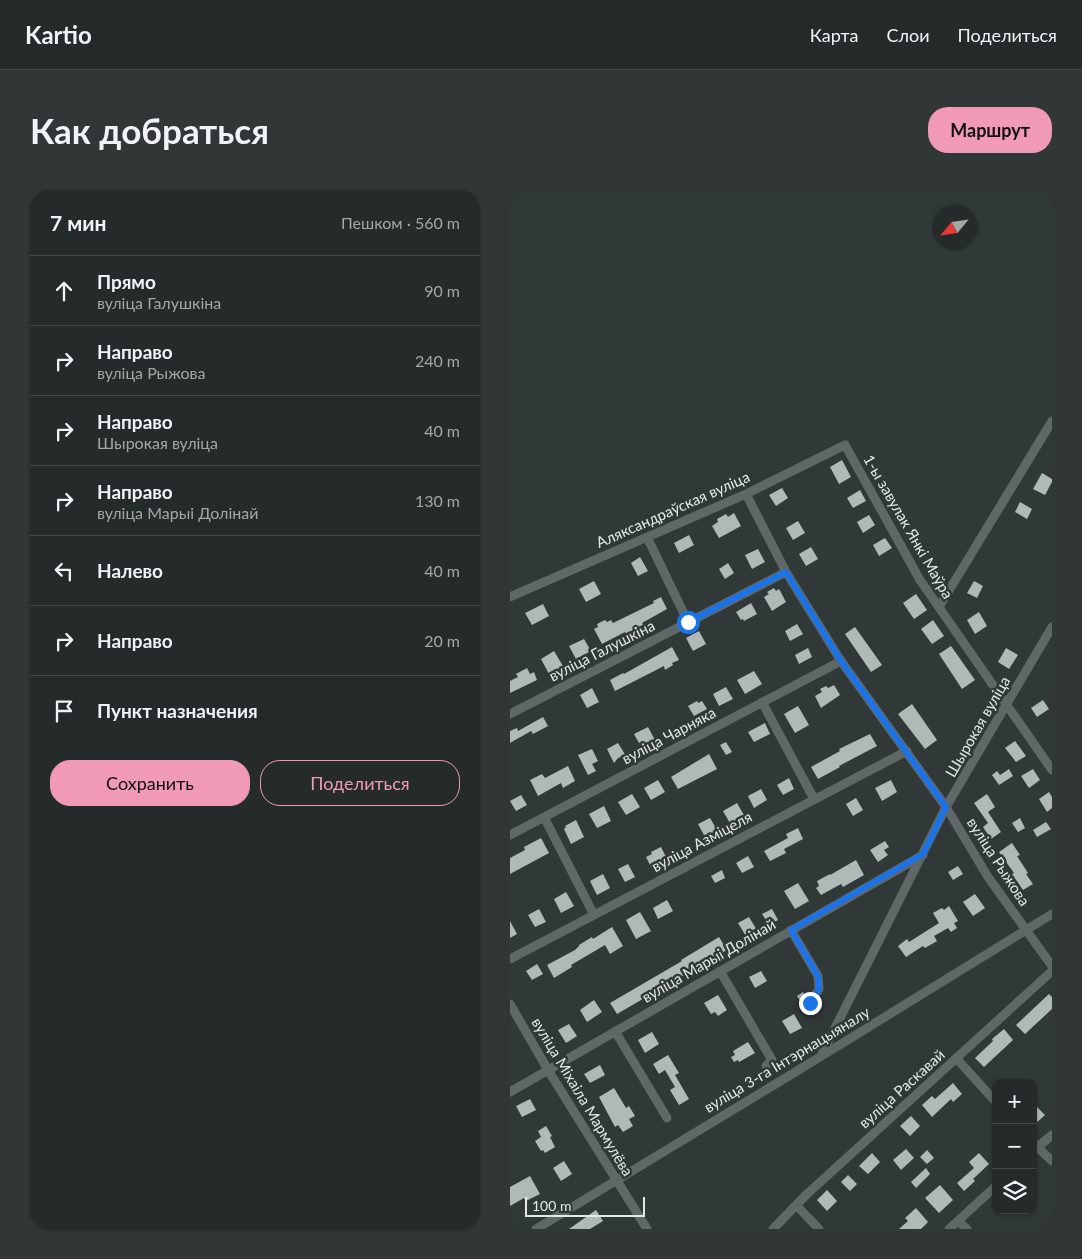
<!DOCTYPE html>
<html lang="ru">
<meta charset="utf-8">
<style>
body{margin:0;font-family:Lato,sans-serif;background:#313736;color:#f1f3f6}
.controls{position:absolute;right:15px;bottom:15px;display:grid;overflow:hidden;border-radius:10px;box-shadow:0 1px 4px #0004}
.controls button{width:45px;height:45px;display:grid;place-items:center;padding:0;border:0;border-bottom:1px solid #424747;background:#252b2a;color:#f1f3f6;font:25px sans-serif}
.compass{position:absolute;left:422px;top:15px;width:45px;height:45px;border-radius:50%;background:#252b2a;box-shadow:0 1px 4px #0004;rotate:241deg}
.scale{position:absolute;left:15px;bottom:12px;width:120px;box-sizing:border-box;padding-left:5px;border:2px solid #e4e9e8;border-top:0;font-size:14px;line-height:18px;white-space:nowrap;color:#e4e9e8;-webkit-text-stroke:4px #313938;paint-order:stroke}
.stop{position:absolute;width:15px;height:15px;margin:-11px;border:4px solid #1a73e8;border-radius:50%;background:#fff}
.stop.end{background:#1a73e8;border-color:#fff;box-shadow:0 1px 5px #0008}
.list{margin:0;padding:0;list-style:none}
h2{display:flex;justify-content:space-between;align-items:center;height:65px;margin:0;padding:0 20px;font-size:21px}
h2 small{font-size:16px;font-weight:400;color:#a3a7a8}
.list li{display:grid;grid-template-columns:32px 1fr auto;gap:15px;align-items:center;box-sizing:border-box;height:70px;padding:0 20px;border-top:1px solid #424747}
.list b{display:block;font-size:19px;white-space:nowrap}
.list p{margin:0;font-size:16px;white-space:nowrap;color:#a3a7a8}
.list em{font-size:16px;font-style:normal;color:#a3a7a8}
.actions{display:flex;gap:10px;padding:15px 20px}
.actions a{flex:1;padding:11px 0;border:1px solid #f09ab7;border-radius:20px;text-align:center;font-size:18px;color:#f09ab7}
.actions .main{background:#f09ab7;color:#111}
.icon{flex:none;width:28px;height:28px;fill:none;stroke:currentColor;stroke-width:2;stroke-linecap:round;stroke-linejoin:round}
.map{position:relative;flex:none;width:542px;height:1039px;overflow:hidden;border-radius:20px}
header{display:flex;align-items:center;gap:30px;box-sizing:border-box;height:70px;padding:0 25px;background:#252b2a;border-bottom:1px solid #424747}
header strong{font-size:24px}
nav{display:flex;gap:28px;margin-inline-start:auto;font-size:18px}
.intro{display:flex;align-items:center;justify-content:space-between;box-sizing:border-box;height:120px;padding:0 30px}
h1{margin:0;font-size:35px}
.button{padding:12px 22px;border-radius:20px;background:#f09ab7;color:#111;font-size:18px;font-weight:700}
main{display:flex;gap:30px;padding:0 30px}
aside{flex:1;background:#252b2a;border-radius:20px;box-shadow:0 1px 4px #0004}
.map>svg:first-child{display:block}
.building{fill:#afb9b7}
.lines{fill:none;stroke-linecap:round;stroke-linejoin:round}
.minor{stroke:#606867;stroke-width:9}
.route{stroke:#1a73e8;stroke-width:6}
.labels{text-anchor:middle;stroke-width:5;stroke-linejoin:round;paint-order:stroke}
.street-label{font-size:15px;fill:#e4e9e8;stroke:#313938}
</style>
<header>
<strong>Kartio</strong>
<nav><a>Карта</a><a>Слои</a><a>Поделиться</a></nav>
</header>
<div class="intro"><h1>Как добраться</h1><a class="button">Маршрут</a></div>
<main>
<aside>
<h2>7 мин<small>Пешком · 560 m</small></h2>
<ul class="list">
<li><svg class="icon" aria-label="ahead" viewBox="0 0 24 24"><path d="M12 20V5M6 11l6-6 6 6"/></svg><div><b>Прямо</b><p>вуліца Галушкіна</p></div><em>90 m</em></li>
<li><svg class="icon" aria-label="right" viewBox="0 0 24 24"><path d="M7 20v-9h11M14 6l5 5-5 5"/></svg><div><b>Направо</b><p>вуліца Рыжова</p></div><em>240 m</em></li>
<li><svg class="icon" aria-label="right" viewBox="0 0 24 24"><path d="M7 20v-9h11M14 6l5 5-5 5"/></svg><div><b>Направо</b><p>Шырокая вуліца</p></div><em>40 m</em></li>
<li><svg class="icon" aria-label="right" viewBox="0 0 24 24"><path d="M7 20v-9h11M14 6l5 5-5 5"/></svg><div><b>Направо</b><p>вуліца Марыі Долінай</p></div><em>130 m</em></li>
<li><svg class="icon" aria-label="left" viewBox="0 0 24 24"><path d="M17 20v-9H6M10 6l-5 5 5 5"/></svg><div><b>Налево</b></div><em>40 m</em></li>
<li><svg class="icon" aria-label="right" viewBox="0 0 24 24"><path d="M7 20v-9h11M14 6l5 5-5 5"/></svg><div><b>Направо</b></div><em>20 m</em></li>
<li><svg class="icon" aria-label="arrive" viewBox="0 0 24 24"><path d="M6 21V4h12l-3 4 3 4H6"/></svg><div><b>Пункт назначения</b></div></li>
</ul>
<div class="actions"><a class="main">Сохранить</a><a>Поделиться</a></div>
</aside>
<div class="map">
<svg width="542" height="1039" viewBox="0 0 542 1039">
<rect width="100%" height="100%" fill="#313938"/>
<path class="building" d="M332,270L341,287L329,294L320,277Z
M532,283L542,289V292L535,305L523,299Z
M272,298L278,308L266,316L259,305Z
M350,300L356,311L343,318L337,308Z
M510,312L522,319L517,329L505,322Z
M224,323L231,336L209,348L202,336L208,332L207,329L216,324L218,327Z
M359,325L365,335L353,343L347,332Z
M288,331L295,343L283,350L276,338Z
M179,345L184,355L169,363L164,353Z
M375,348L382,358L369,366L363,355Z
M301,357L308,369L296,376L289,364Z
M248,359L255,372L242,379L235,365Z
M130,367L138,381L128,386L121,373Z
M218,373L224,383L215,389L209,379Z
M84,391L91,404L76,412L69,399Z
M464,391L473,396L467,408L457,403Z
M264,398L266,401L269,399L276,412L262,421L254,407L259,404L257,402Z
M406,404L417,420L404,429L393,413Z
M151,407L157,419L132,433L134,436L116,444L115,442L92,454L84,439L88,437L87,434L95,430L97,432L101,430L103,433L144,413L143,411Z
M241,413L247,424L234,431L233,429L231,430L226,422Z
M33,414L39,426L22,435L15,423Z
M469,422L477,436L465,444L457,430Z
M423,430L434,446L422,454L411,439Z
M287,434L293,444L280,451L275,441Z
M345,437L372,475L361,482L335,444Z
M189,441L196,454L183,461L176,448Z
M74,449L81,461L66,469L59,456Z
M441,456L465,490L452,499L429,464Z
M162,457L169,470L162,473L163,475L155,480L154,476L105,501L100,490L113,483L114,484Z
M298,458L302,467L289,474L285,465Z
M496,458L508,465L499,479L488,472Z
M44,461L53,476L39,484L31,469Z
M17,478L20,484L24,482L27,490L0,503V491L8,487L6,484Z
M244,481L252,494L235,504L227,490Z
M324,495L330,505L311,518L305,506L312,502L310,499L316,496L318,498Z
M216,497L223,509L209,516L203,504Z
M82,498L89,512L77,518L70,505Z
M533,510L539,519L527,527L521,518Z
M187,511L188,513L192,511L197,519L184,526L178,516Z
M402,514L427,550L415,559L388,524Z
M288,516L299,535L285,543L274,524Z
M33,527L38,536L23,544L21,541L0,553V541L7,538L8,541Z
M255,533L260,544L244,552L238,542Z
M138,537L145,550L135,555L133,551L129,553L124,544Z
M360,544L367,556L329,576L330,577L308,589L301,577L330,561L329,559Z
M505,551L516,566L506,572L495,558Z
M216,552L222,562L216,565L210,555Z
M108,553L116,566L108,568L104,573L97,559Z
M82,559L88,571L82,574L86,581L78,585L68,565Z
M199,564L207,579L168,599L161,587Z
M58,576L65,591L53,598L51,593L28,606L20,590L32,584L35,588Z
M499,579L503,586L489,595L482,585L487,581L490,585Z
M523,579L530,590L519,598L511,586Z
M279,588L284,599L273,605L267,595Z
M148,590L155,602L141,610L134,598Z
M381,590L387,602L372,611L365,598Z
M251,599L257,610L244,618L238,606Z
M539,602L542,607V618L537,622L529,609Z
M122,604L130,617L116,625L108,612Z
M477,604L485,617L478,622L491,642L481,649L473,637L478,633L464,613Z
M11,605L17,615L6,621L0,611Z
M346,608L353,620L343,626L336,614Z
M227,613L235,627L221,635L213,621Z
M94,616L101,631L87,638L79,624Z
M200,628L207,640L195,647L188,634Z
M510,628L515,638L508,642L502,633Z
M66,630L74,647L61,654L54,639L56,637L55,636Z
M536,632L541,639L527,647L523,640Z
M288,638L293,649L274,659L276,663L260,671L254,661L278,648L276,644Z
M31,648L39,663L0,684V668L15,660L14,657Z
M375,651L379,657L374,660L378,665L368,672L360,660Z
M502,653L510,665L507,666L518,683L516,684L523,694L513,700L502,684L504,683L489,662Z
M151,657L157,669L141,677L136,667L142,664L141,662Z
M238,666L244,677L232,683L226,673Z
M346,670L354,685L333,697L331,694L311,705L306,698L309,696L307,691L320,684V685Z
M118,674L125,687L115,692L108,679Z
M448,676L453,684L443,690L438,682Z
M212,680L215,688L205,693L201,686Z
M93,684L100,698L87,705L80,691Z
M288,693L299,711L285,719L274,701Z
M56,702L64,716L51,723L44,709Z
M465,704L475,718L463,726L453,712Z
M157,710L163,721L148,729L143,718Z
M439,716L448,731L444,733L447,738L441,742L438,738L424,746L427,751L415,758L413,756L396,767L388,756L397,749L399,752L429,733L423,723L432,718L434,720Z
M29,719L36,732L25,737L18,725Z
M262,719L268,730L259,735L252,724Z
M130,722L141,741L126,749L116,730Z
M239,727L248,742L237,748L228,733Z
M0,731L7,744L0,748Z
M102,737L113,756L100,764L95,755L61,775L62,777L44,788L37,775L65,760L69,756V755L82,747L83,749Z
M209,747L217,760L107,824L100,813L172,771L171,770Z
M27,774L33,784L22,790L16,781Z
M251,781L257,791L245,798L239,787Z
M293,802L296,807L292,814L287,806Z
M539,804L542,807V819L515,844L506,835Z
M208,805L217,820L208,826L205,822L201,824L194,813Z
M84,810L92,822L77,832L70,820Z
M284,824L292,838L280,844L272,831Z
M59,834L67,846L56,853L48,840Z
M494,839L503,850L474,877L465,868L483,851L482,849Z
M142,842L149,854L135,863L128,850Z
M238,852L245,863L229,872L228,870L224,872L221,867L225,865L223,861Z
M158,865L169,883L165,885L179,909L169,915L160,900L165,897L155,880L149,884L143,874Z
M90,875L95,885L80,893L74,884Z
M443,893L452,904L443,912L441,909L422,927L412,915L422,906L425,909Z
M104,898L116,918L119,916L125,926L119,929L123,936L113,942L108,935L105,937L89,907Z
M20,909L26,920L12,927L6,916Z
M523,913L535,925L523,936Z
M401,926L410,936L400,946L390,936Z
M36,936L42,946L40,947L45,957L35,963L33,960L31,961L25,951L31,947L28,941Z
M396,959L404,968L391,980L383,970Z
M417,960L424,968L417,974L410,967Z
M362,963L370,972L358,984L349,976Z
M469,963L479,974L463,989L465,991L454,1001L447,993L464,978L459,972Z
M54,971L62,984L51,991L43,978Z
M416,978L420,984L406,998L401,992Z
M338,985L347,994L340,1001L331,992Z
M20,986L30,1004L16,1011L14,1008L0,1016V997Z
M430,995L443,1010L429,1023L415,1008Z
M317,1000L327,1011L317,1021L307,1010Z
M406,1018L418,1032L411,1039H389L398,1031L395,1028Z
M86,1020L93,1031L80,1039H59Z"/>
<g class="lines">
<path class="minor" d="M236,304L276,382L331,471L436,617L478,687L542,776
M137,347L178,432
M0,407L236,304L335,255L410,390L542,580
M429,417L542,231
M252,512L304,609
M0,524L276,382
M34,627L84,725
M0,645L331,471
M281,740L308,786L309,799L300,813
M0,769L397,561
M210,781L262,870L256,876
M0,814L38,880L137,1039
M105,841L157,928
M311,866L436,617L542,437
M446,868L486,912
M0,902L413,665
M523,953L542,971
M523,961L542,945
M286,1015L309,1039
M448,1031L457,1039
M26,1039L310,867L542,724
M263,1039L296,1005L542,781
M439,1039L486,996"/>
</g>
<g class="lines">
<path class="route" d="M178,432L276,382L331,471L436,617L413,664L281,740L308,786L309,799L300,813"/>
</g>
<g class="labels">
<g class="street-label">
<text transform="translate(163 320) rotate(-24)" y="5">Аляксандраўская вуліца</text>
<text transform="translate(398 337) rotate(60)" y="5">1-ы завулак Янкі Маўра</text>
<text transform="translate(92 461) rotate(-27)" y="5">вуліца Галушкіна</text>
<text transform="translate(468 537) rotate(-60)" y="5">Шырокая вуліца</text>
<text transform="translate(159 546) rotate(-28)" y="5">вуліца Чарняка</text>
<text transform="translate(192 652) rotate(-28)" y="5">вуліца Азміцеля</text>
<text transform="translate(488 672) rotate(57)" y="5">вуліца Рыжова</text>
<text transform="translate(199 771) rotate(-30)" y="5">вуліца Марыі Долінай</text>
<text transform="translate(277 870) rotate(-31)" y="5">вуліца 3-га Інтэрнацыяналу</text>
<text transform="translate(392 899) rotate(-42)" y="5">вуліца Раскавай</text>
<text transform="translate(72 907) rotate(59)" y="5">вуліца Міхаіла Мармулёва</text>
</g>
</g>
</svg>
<div class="controls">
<button>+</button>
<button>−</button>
<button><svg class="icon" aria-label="layers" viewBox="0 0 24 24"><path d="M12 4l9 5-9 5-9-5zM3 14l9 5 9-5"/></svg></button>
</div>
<svg class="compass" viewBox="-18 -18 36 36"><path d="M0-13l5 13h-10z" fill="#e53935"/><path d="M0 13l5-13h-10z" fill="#a3a7a8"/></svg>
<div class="scale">100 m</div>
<div class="stop" style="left:178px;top:432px"></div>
<div class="stop end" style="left:300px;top:813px"></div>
</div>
</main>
